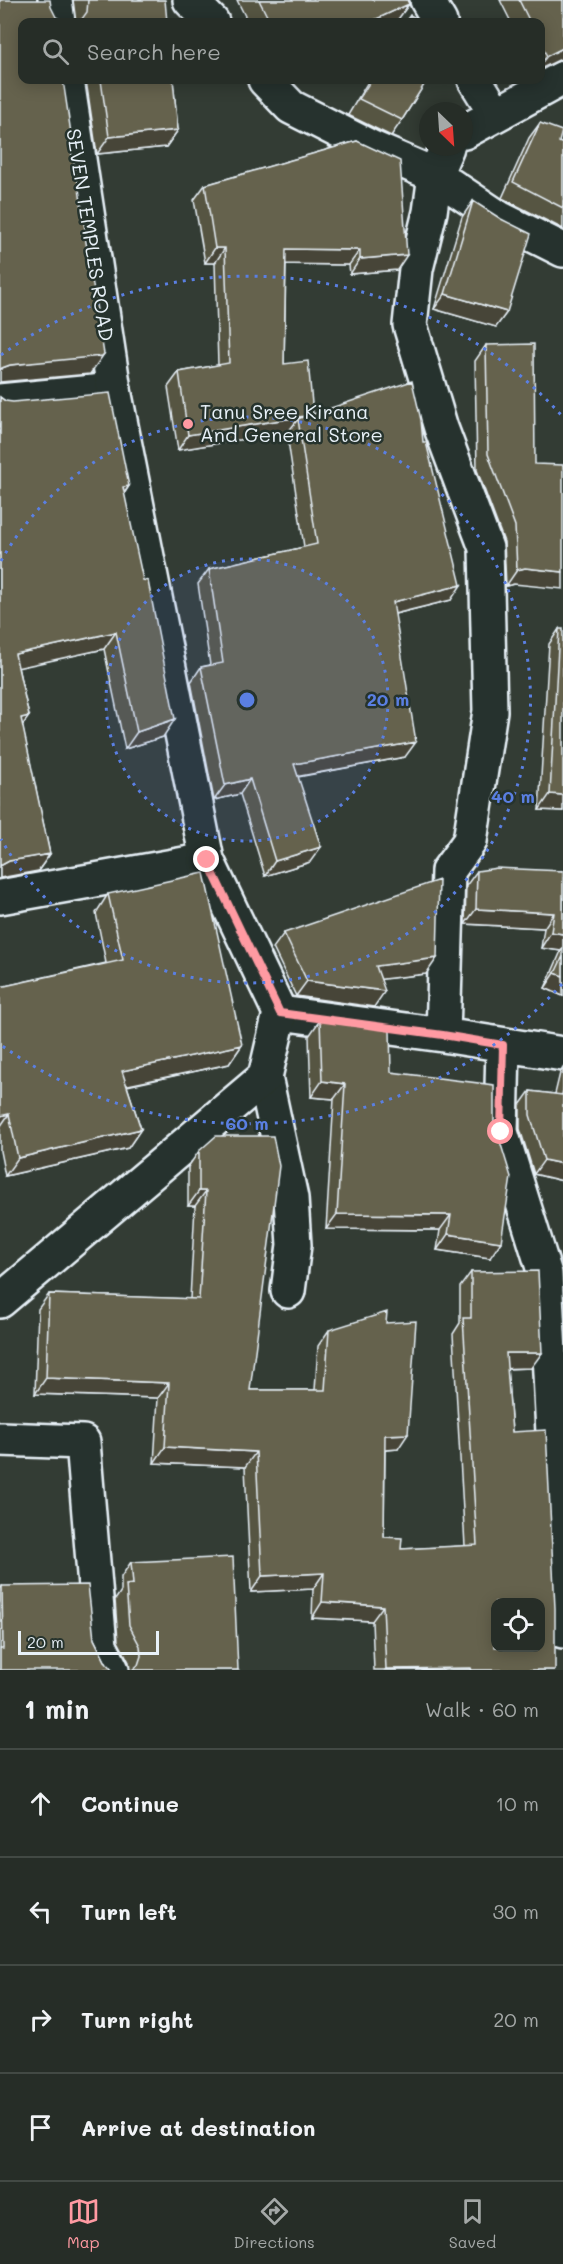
<!DOCTYPE html>
<meta charset="utf-8">
<style>
body{margin:0;font-family:Mali,sans-serif;background:#2e352f;color:#f1f3f6}
.controls{position:absolute;right:18px;bottom:18px;display:grid;overflow:hidden;border-radius:12px;box-shadow:0 3px 15px #0003}
.controls button{width:54px;height:54px;display:grid;place-items:center;padding:0;border:0;border-bottom:2px solid #424944;background:#262d27;color:#f1f3f6;font:30px sans-serif}
.compass{position:absolute;left:419px;top:102px;width:54px;height:54px;border-radius:50%;background:#262d27;box-shadow:0 3px 15px #0003;rotate:155deg}
.scale{position:absolute;left:18px;bottom:15px;width:141px;box-sizing:border-box;padding-left:6px;border:3px solid #e8f1f8;border-top:0;font-size:16px;line-height:21px;white-space:nowrap;color:#e8f1f8;-webkit-text-stroke:4px #26332d;paint-order:stroke}
.stop{position:absolute;width:18px;height:18px;margin:-14px;border:4px solid #ff9aa2;border-radius:50%;background:#fff}
.stop.end{background:#ff9aa2;border-color:#fff;box-shadow:0 2px 6px #0008}
.list{margin:0;padding:0;list-style:none}
h2{display:flex;justify-content:space-between;align-items:center;height:78px;margin:0;padding:0 24px;font-size:26px}
h2 small{font-size:20px;font-weight:400;color:#a4a8a7}
.list li{display:grid;grid-template-columns:39px 1fr auto;gap:18px;align-items:center;box-sizing:border-box;height:108px;padding:0 24px;border-top:2px solid #424944}
.list b{display:block;font-size:22px;white-space:nowrap}
.list em{font-size:20px;font-style:normal;color:#a4a8a7}
.icon{flex:none;width:33px;height:33px;fill:none;stroke:currentColor;stroke-width:2;stroke-linecap:round;stroke-linejoin:round}
.map{position:relative;flex:none;width:563px;height:1670px;overflow:hidden}
.search{position:absolute;background:#262d27;box-shadow:0 3px 15px #0003;left:18px;right:18px;top:18px;height:66px;display:flex;align-items:center;gap:15px;box-sizing:border-box;padding:0 21px;border-radius:12px;color:#a4a8a7;font-size:22px}
.sheet{height:510px;background:#262d27}
nav{display:flex;justify-content:space-around;align-items:center;box-sizing:border-box;height:84px;border-top:2px solid #424944;background:#262d27;font-size:16px;color:#a4a8a7}
nav a{display:grid;justify-items:center;gap:3px}
nav .on{color:#ff9aa2}
.map>svg:first-child{display:block}
.lines{fill:none;stroke-linecap:round;stroke-linejoin:round}
.street-casing{stroke:#e8f1f8;stroke-width:38}
.secondary-casing{stroke:#e8f1f8;stroke-width:38}
.street{stroke:#26332d;stroke-width:33}
.secondary{stroke:#26332d;stroke-width:33}
.wall{fill:#575443;stroke:#e8f1f8;stroke-width:1.5}
.shaded-wall{fill:#474537;stroke:#e8f1f8;stroke-width:1.5}
.building{fill:#65624e;stroke:#e8f1f8;stroke-width:1.5;fill-rule:evenodd}
.route{stroke:#ff9aa2;stroke-width:8}
.ring{fill:none;stroke:#5a7fe2;stroke-width:3;stroke-dasharray:3 6}
.poi-dot{fill:#ff9aa2;stroke:#26332d;stroke-width:2}
.labels{text-anchor:middle;stroke-width:5;stroke-linejoin:round;paint-order:stroke}
.street-label{font-size:20px;fill:#e8f1f8;stroke:#26332d}
.poi-label{font-size:20px;fill:#e8f1f8;stroke:#26332d;text-anchor:start}
.centre{fill:#5a7fe2;stroke:#26332d;stroke-width:3}
.ring-label{font-size:18px;text-anchor:middle;font-weight:bold;fill:#5a7fe2;stroke:#26332d;stroke-width:5;stroke-linejoin:round;paint-order:stroke}
</style>
<div class="map">
<svg width="563" height="1670" viewBox="0 0 563 1670">
<rect width="100%" height="100%" fill="#333c34"/>
<filter id="ink" filterUnits="userSpaceOnUse"><feTurbulence type="fractalNoise" baseFrequency=".0167" numOctaves="2"/><feDisplacementMap in="SourceGraphic" scale="12" xChannelSelector="R" yChannelSelector="G"/><feConvolveMatrix kernelMatrix="1 2 1 2 8 2 1 2 1" color-interpolation-filters="sRGB"/></filter>
<g filter="url(#ink)">
<g class="lines">
<defs>
<path id="street" d="M190,0L212,22
M427,0L440,22
M265,80L291,107L372,148L435,175L499,218L563,250
M475,80L496,114
M464,132L563,78
M0,401L114,390
M0,897L207,860
M280,1013L443,1035L563,1054
M443,1035L448,871L470,841L490,711L486,548L441,428L410,325L416,269L430,212L435,175L447,147
M503,1045L501,1132L545,1274L563,1631
M265,1077L291,1198L294,1245L288,1291
M0,1439L83,1442L100,1646L112,1670"/>
<path id="secondary" d="M55,0L58,22
M0,1301L265,1077L280,1013L207,860L114,390L67,80"/>
</defs>
<use href="#street" class="street-casing"/>
<use href="#secondary" class="secondary-casing"/>
<use href="#street" class="street"/>
<use href="#secondary" class="secondary"/>
</g>
<path class="wall" d="M73,0H165L76,22Z
M237,0H407L409,4L396,22H248Z
M500,0H563L561,60L540,69V22H511Z
M86,80H173L178,130L166,147L97,154Z
M369,80H427L402,120L391,136L348,115Z
M540,123L559,142L563,144V229L502,198L529,138Z
M357,141L397,270L350,274L349,265L286,264L284,364L313,414L423,442L451,600L395,614L405,757L298,777L310,862L265,876L240,794L214,800L191,682L201,667L210,665L198,584L209,569L304,547L287,434L288,432L178,450L168,387L179,372L218,365L215,263H205L194,200L205,185Z
M473,201L507,312L496,327L434,309L462,217Z
M486,345L535,464L514,584L506,586L504,542L477,470L475,361Z
M0,397L129,486L124,494L163,737L125,749L104,649L18,667L29,716L22,725L50,854L38,871L0,878Z
M559,629L563,811L539,810L549,644Z
M477,871H563V996L545,988L561,951L541,948L544,928L465,924L466,886Z
M108,894L242,1045L229,1064L127,1086L141,1129L128,1148L5,1176L0,1151V987L106,963L96,913Z
M284,933L426,974L381,979L374,1007L296,996L273,948Z
M320,1020L391,1072L490,1258L437,1250L440,1230L326,1229L334,1099L311,1097L309,1036Z
M563,1068V1181L534,1174L520,1129V1105L530,1091L555,1094L560,1073Z
M199,1151L250,1390H315L318,1346L329,1330L386,1323L398,1449L385,1450L384,1537L401,1549L465,1546L453,1334L460,1323V1287L471,1272L531,1368L507,1369L512,1432L555,1670H374L372,1621L312,1618L313,1589L251,1592L245,1467L154,1463L158,1398L35,1394L38,1309L49,1294L190,1299L195,1206H188V1167Z
M131,1562L238,1670H130L129,1662L118,1641L115,1600L121,1591V1577Z
M2,1586L94,1639L106,1663L0,1670V1589Z"/>
<path class="shaded-wall" d="M409,4L396,22H370Z
M563,48V58L540,69V65L547,56Z
M178,130L166,147L97,154L109,137Z
M215,248H225L215,263H205Z
M286,249L360,250L349,265L275,264Z
M407,255L397,270L350,274L360,259Z
M445,294L507,312L496,327L434,309Z
M104,354L90,374L0,382V370L2,368L10,365Z
M305,416L298,419L288,432L178,450L188,435Z
M129,486L117,503L123,487Z
M525,568L563,572V589L514,584L506,586L517,570Z
M461,585L451,600L382,617L393,602Z
M116,632L104,649L3,671L15,654Z
M29,716L17,733L21,718Z
M175,719L163,737L125,749L137,732Z
M416,742L405,757L284,779L294,764Z
M250,779L240,794L214,800L225,785Z
M550,794L563,795V811L539,810Z
M321,847L310,862L265,876L275,861Z
M50,854L38,871L0,878V866L9,861Z
M476,909L554,913L544,928L465,924Z
M551,932L563,934V948L561,951L541,948Z
M437,958L426,974L366,981L376,966Z
M555,973L563,976V996L545,988Z
M307,981L385,991L374,1007L296,996Z
M242,1045L229,1064L109,1089L122,1071Z
M322,1081L345,1084L334,1099L311,1097Z
M9,1114L0,1127V1116Z
M141,1129L128,1148L5,1176L18,1158Z
M544,1160L563,1164V1181L534,1174Z
M199,1191H206L195,1206H188Z
M337,1214L451,1215L440,1230L326,1229Z
M448,1234L501,1242L490,1258L437,1250Z
M506,1353H542L531,1368L496,1369Z
M46,1378L169,1383L158,1398L35,1394Z
M408,1434L398,1449L374,1451L385,1435Z
M165,1447L256,1452L245,1467L154,1463Z
M324,1573L313,1589L251,1592L262,1576Z
M322,1602L383,1606L372,1621L312,1618Z
M471,1668L470,1670H385L386,1669Z"/>
<path class="building" d="M0,0H50L51,7L56,17L65,22H22V80H63L72,140L69,141L78,182L86,236H85L104,354L102,356L10,365L2,368L0,370Z
M88,0H165L167,22H75L82,19L87,12Z
M259,0H407L409,4L370,22H270Z
M519,0H563V48L547,56L540,43V22H530Z
M410,15L423,22H405Z
M101,80H173L178,130L109,137Z
M371,80H427L402,120L359,99Z
M540,123L562,131L559,142L563,144V208L513,182Z
M357,141L400,161L407,255L360,259V250L286,249L284,364L308,361L313,414L412,381L421,420L423,442H426L461,585L393,602L416,742L294,764L321,847L275,861L250,779L225,785L201,667L223,663L209,569L317,544L298,419L305,416L188,435L179,372L229,363L225,248H215L205,185Z
M473,201L501,219L531,234L507,312L445,294Z
M534,344L535,464L563,465V572L525,568L517,570L515,526L488,454L486,345Z
M110,393L129,486L123,487L143,580L148,581L175,719L137,732L116,632L15,654L29,716L21,718L50,854L9,861L0,866V397L5,401L13,402Z
M559,629H563V795L550,794Z
M497,868L563,871V934L551,932L554,913L476,909L477,871Z
M204,873L242,1045L122,1071L141,1129L18,1158L9,1114L0,1116V987L123,960L108,894Z
M439,880L437,958L376,966L385,991L307,981L284,933Z
M563,956V976L555,973Z
M320,1020L390,1030L391,1072L494,1085V1122L511,1177L501,1242L448,1234L451,1215L337,1214L345,1084L322,1081Z
M563,1089V1164L544,1160L530,1115V1091L562,1095Z
M216,1136H273L279,1166L250,1390H325L329,1330L387,1312L386,1323L416,1321L408,1434L385,1435L384,1537L402,1538L401,1549L477,1545L463,1318H471V1272L538,1271L542,1353H506L512,1432L546,1430L555,1608V1670H472L471,1668L386,1669L383,1606L322,1602L324,1573L262,1576L256,1452L165,1447L169,1383L46,1378L49,1294L199,1299L206,1191H199V1151ZM495,1602H540V1647H495Z
M233,1557L238,1670H132L138,1665L141,1656L140,1646L129,1625L126,1585L133,1584L131,1562Z
M88,1585L94,1639L106,1663L112,1670H0V1649H3L2,1586Z"/>
</g>
<g class="lines" filter="url(#ink)">
<path class="route" d="M207,860L280,1013L443,1035L503,1045L501,1132"/>
</g>
<circle cx="247" cy="700" r="141" fill="#5a7fe2" fill-opacity=".12"/>
<g class="ring">
<circle cx="247" cy="700" r="141"/>
<path d="M1 561A283 283 0 1 1 1 839"/>
<path d="M562 984A424 424 0 0 1 1 1045M1 355A424 424 0 0 1 562 416"/>
</g>
<circle class="poi-dot" cx="188" cy="424" r="6"/>
<g class="labels">
<g class="street-label">
<text transform="translate(90 235) rotate(81)" y="7">SEVEN TEMPLES ROAD</text>
</g>
<g class="poi-label">
<text x="200" y="419">Tanu Sree Kirana<tspan x="200" dy="23">And General Store</tspan></text>
</g>
</g>
<circle cx="247" cy="700" r="9" class="centre"/>
<g class="ring-label">
<text x="388" y="706">20 m</text>
<text x="513" y="803">40 m</text>
<text x="247" y="1130">60 m</text>
</g>
</svg>
<div class="controls">
<button><svg class="icon" aria-label="locate" viewBox="0 0 24 24"><circle cx="12" cy="12" r="6"/><path d="M12 2v4M12 18v4M2 12h4M18 12h4"/></svg></button>
</div>
<svg class="compass" viewBox="-18 -18 36 36"><path d="M0-13l5 13h-10z" fill="#e53935"/><path d="M0 13l5-13h-10z" fill="#a4a8a7"/></svg>
<div class="scale">20 m</div>
<div class="stop" style="left:501px;top:1132px"></div>
<div class="stop end" style="left:207px;top:860px"></div>
<div class="search"><svg class="icon" aria-label="search" viewBox="0 0 24 24"><circle cx="10" cy="10" r="6"/><path d="M15 15l6 6"/></svg>Search here</div>
</div>
<section class="sheet">
<h2>1 min<small>Walk · 60 m</small></h2>
<ul class="list">
<li><svg class="icon" aria-label="ahead" viewBox="0 0 24 24"><path d="M12 20V5M6 11l6-6 6 6"/></svg><div><b>Continue</b></div><em>10 m</em></li>
<li><svg class="icon" aria-label="left" viewBox="0 0 24 24"><path d="M17 20v-9H6M10 6l-5 5 5 5"/></svg><div><b>Turn left</b></div><em>30 m</em></li>
<li><svg class="icon" aria-label="right" viewBox="0 0 24 24"><path d="M7 20v-9h11M14 6l5 5-5 5"/></svg><div><b>Turn right</b></div><em>20 m</em></li>
<li><svg class="icon" aria-label="arrive" viewBox="0 0 24 24"><path d="M6 21V4h12l-3 4 3 4H6"/></svg><div><b>Arrive at destination</b></div></li>
</ul>
</section>
<nav>
<a class="on"><svg class="icon" aria-label="map" viewBox="0 0 24 24"><path d="M3 6l6-2 6 2 6-2v14l-6 2-6-2-6 2zM9 4v14M15 6v14"/></svg>Map</a>
<a><svg class="icon" aria-label="directions" viewBox="0 0 24 24"><path d="M12 3l9 9-9 9-9-9zM9 14v-3h6M13 9l2 2-2 2"/></svg>Directions</a>
<a><svg class="icon" aria-label="saved" viewBox="0 0 24 24"><path d="M7 4h10v16l-5-4-5 4z"/></svg>Saved</a>
</nav>
